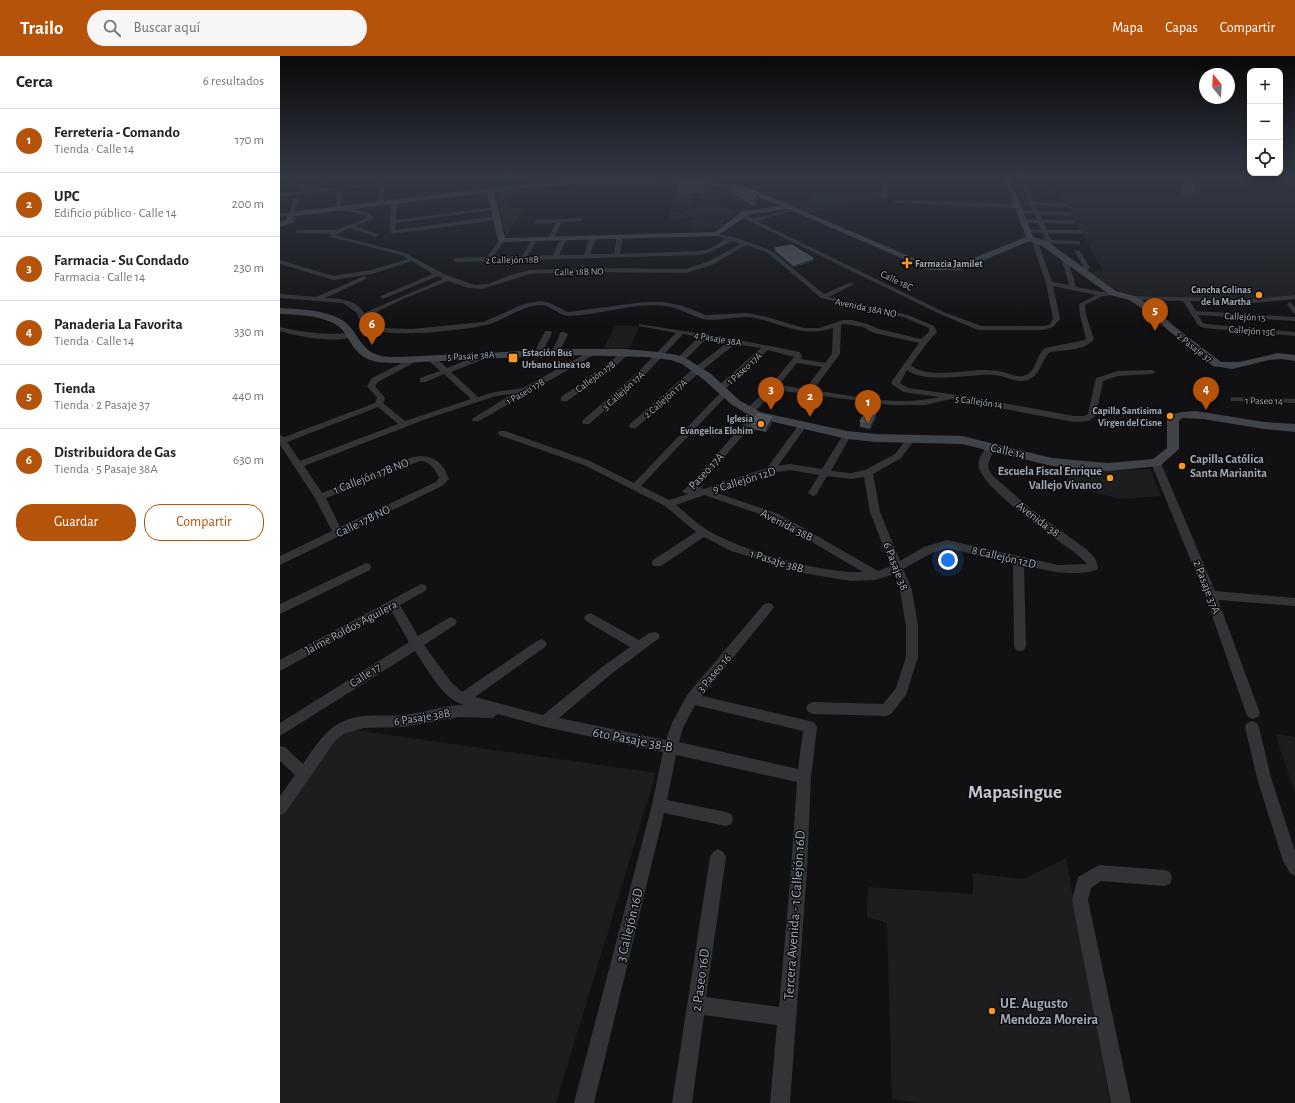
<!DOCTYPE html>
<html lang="es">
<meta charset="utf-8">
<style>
body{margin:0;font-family:"Alegreya Sans",sans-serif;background:#f6f6f6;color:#202124}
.controls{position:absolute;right:12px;top:12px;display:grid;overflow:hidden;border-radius:8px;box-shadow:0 2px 10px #0003}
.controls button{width:36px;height:36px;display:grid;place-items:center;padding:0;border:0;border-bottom:1px solid #e0e0e0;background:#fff;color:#202124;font:20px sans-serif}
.compass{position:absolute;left:919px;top:12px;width:36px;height:36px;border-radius:50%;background:#fff;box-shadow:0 2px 10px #0003;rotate:342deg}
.you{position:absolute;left:668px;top:504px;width:14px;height:14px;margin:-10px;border:3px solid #fff;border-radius:50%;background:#1a73e8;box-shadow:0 0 0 6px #1a73e833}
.badge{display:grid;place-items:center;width:26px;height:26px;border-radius:50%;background:#b45309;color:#fff;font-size:13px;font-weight:700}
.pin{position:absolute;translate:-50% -33px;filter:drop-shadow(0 1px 2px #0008)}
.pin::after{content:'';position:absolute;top:21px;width:14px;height:12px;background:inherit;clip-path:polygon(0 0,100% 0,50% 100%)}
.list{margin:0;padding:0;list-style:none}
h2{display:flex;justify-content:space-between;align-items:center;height:52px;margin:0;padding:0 16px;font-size:17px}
h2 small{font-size:13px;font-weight:400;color:#757577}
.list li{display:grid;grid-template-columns:26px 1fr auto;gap:12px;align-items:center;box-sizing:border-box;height:64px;padding:0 16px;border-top:1px solid #e0e0e0}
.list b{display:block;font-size:15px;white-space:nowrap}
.list p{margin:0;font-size:13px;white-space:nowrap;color:#757577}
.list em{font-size:13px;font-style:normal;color:#757577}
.actions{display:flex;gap:8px;padding:12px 16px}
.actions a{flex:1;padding:9px 0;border:1px solid #b45309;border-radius:16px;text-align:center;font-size:14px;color:#b45309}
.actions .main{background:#b45309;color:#fff}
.icon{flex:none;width:22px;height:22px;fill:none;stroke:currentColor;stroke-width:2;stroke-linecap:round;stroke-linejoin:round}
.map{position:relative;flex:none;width:1015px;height:1047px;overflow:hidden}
header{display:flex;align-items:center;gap:24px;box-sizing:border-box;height:56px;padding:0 20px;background:#b45309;color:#fff}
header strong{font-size:19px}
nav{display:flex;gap:22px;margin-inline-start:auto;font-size:14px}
.search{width:280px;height:36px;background:#f6f6f6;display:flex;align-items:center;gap:10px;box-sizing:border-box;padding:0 14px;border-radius:22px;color:#757577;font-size:15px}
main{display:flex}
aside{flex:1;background:#fff}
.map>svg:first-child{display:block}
.built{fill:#1d1d20}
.green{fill:#192119}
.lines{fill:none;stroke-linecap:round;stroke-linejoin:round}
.street{fill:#323438;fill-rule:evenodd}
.secondary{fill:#404348;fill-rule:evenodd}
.wall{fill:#44464b}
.shaded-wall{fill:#2b2d30}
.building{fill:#4e5156;stroke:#5b5f65}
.poi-dot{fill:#fa9722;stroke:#0c0c0e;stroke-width:1.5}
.labels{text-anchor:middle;stroke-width:3;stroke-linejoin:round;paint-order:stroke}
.far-street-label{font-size:10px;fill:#a2aab4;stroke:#0c0c0e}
.far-poi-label{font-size:10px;font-weight:bold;fill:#a2aab4;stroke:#0c0c0e;text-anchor:end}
.street-label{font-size:12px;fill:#a2aab4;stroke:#0c0c0e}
.poi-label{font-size:12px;font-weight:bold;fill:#a2aab4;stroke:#0c0c0e;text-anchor:start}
.near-street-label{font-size:14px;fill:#a2aab4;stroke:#0c0c0e}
.near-poi-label{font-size:14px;font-weight:bold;fill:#a2aab4;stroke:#0c0c0e;text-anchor:start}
.near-district-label{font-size:19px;font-weight:bold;fill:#c3c8d0;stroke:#0c0c0e}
</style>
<header>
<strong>Trailo</strong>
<div class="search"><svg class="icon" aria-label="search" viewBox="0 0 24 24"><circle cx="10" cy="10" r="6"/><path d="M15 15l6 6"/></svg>Buscar aquí</div>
<nav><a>Mapa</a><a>Capas</a><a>Compartir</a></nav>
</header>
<main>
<aside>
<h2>Cerca<small>6 resultados</small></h2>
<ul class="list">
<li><span class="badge">1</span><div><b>Ferreteria - Comando</b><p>Tienda · Calle 14</p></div><em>170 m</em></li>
<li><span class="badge">2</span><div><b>UPC</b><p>Edificio público · Calle 14</p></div><em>200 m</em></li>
<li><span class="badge">3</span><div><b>Farmacia - Su Condado</b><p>Farmacia · Calle 14</p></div><em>230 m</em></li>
<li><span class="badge">4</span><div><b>Panaderia La Favorita</b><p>Tienda · Calle 14</p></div><em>330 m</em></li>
<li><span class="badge">5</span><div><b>Tienda</b><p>Tienda · 2 Pasaje 37</p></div><em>440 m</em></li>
<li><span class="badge">6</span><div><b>Distribuidora de Gas</b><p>Tienda · 5 Pasaje 38A</p></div><em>630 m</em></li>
</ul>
<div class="actions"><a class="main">Guardar</a><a>Compartir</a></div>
</aside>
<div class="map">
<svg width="1015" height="1047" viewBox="0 0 1015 1047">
<rect width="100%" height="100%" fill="#111113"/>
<path class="built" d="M1015,122V240L950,244L852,239L837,234L808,216L823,215L772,123Z
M422,130L459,136L442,144L418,145Z
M393,138H415L412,149L402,153H390Z
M417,150H442L460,155L447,163L439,160L412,161L403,163L389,164L390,156H401Z
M415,162H437L445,163L443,171L409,172L410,164Z
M335,270H359L350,292H324Z
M786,410L822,414L870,413L881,440L841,443L787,430Z
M61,672L376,717L276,1047H0V760Z
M996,678L1015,681V738L1001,695Z
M786,802L830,1047H641L612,1043L607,867L587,861L588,831L693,838V817L743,823Z"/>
<path class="green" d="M238,132L225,151H222L216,135Z
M532,136L602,137V144L593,143L582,147L575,144L529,158L509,149L529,144Z
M219,152H244L226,180Z
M989,236L997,241L969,242L961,237Z
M789,412L813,413L821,436L797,432Z"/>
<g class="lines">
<path class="street" d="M0,122C10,122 16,128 25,129C32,131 49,122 59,122L28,132L29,134L114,125L116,126L0,141V137L25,134Z
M591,122H595V127H591Z
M603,122H607V142L604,144L601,142Z
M739,122H744L747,129L777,131L775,133L748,132L754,146L785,147L788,149L785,151L756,149L758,155L790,156L793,158L790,160L760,158L762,164H793L796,166L793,168L764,167L767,174H800L803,176L800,178L768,177L771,184L798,185L800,186V188L762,187L760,186V184L765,183L763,177L745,176L744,175L747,173L761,174L758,167H744L741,165L744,163L757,164L754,158H740L737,156L740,154L753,155L750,149L743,147L749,146L743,132L728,130L730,129H742Z
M99,131L103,132L105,147L102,149L99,147Z
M58,136L62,137L61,151L89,157L94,162L75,170L99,179L96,181L70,172L55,179L125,197L166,219L195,229L208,228L234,218L250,214L308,212L406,213L427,206L461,188L452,185L433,195L420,199L176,206L173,204L176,202L207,201L220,183L222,182L225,184L213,201L242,200L253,182L255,181L258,183L248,200L273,199L281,182L284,180L287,182L279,199H304L310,181L313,179L316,181L310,198H334L337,180L340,178L343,180L340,198L420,195L429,193L446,183L435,179V177L454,181L492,195L544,238L569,227L574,228L549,241L628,259L654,270L657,276L647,287L631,309C645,323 684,314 703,314C708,314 714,314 719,315C727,316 738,323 746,319C757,314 756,299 765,292L805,284L806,283L800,259L799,248L816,239L773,230L780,263L773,271L764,274H698L662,259L459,160V158H463L473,163L511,153V155L477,165L666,257L702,270H764L769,269L773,263L766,227L751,183L754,181L757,183L772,226L789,229L781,201L784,199L787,201L796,231L822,236L833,235L836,237L833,239L823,240L805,249L806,259L814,283C806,295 783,294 770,296C761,304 761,319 748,324C737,328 726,320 715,319C692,317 646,329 627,314L620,327L628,332L691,341L794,360H804L808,358L816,322L838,315L872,314L876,316L872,318L838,320L823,325L816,359L809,365L794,366L671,343L645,349H611L496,334L472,358H466L465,356L466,354L491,329L514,301L488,294L444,334H438V330L481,292L455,288L420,316L356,372H350L349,370L350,368L414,312L448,286L426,283L403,306H397V302L419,281L403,278L361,323L309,368H303L302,366L303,364L355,319L396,277L359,270V268L454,283L520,296L522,301L521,303L545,307L552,298L553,272C520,283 500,265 468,261C455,260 435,266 423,263C410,259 399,252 386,250C353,246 321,259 289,260C279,260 271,249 261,249C244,249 229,261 213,267C193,274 119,281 99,275C91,273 85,267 79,262L77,257L63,247L0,242V238L36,241L84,220L87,222L86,223L45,242C60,243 76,243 84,257L163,223L158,220L103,243L100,241L101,240L153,218L132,205L92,218L53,224L0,208V204L53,220L91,214L128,203L121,199L50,181L51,178L16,177V175L18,174H56L87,162L85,159L56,153ZM466,189L488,197L541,242L623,261L649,272V276L641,283L599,273L587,268L572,264H563L539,272H524L487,261L467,257L426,259L403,250L384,246H364L288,256L270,247L260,245L244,248L203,266L132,273L103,272L86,261L123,243L168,225L189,232L202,233L250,218L308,216L406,217L432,209ZM564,268L583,271L594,277L639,287L612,325V328L623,336L660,341C618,351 574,340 533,334L560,298L561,269ZM517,307L542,311L525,333L499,329Z
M14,142L19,143L13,159L0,161V157H9Z
M114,144L117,146L116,164L215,151L218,153L116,167L115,174L218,160L221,162L218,164L113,178L110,176L112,174L110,173L111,146Z
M616,144L738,148L741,150L738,152L614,147L613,146Z
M300,162L302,163V165L282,166L274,182L271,184L268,182L276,167L257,168L254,166L257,164Z
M796,195H800L810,212L806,217L801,216L804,212L795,196Z
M1015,239V243L974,247L910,245L916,255L1015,261V265L918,259L923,267L926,268L1015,276V280L924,272L918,269L903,245L852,244L849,242L852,240L974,243Z
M1010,246L1015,251V258L1013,257L1007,248Z
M0,271C24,277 46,279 71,277L75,279C62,289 15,280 0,275Z
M265,275H271L272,277L261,299H255L254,297Z
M281,276H284L288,278L278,299H272L271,297Z
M312,294H315L319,296L199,365H193L192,363L232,338L216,340L149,362L24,410L42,437L130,402C149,397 162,403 169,423L162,430L0,509V500L52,475L35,442L0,389V379L4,381L95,347L97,342L87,330L92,322L134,301H140L141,303L98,326L95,330L105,342L103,347L125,365L191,343L164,318L146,326H140V322L160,315L148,304V300H154L167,312L204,297H210V301L171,316L198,341L215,336L243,332ZM98,351L118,368L20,405L7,386ZM140,405C149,404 157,415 159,422L156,426L60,471L46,442Z
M343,294H346L350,296L332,314L287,345H281V341L326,310Z
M442,335H445L449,337L361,430L389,444L408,438L404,437L402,435L409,430L473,357L476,356L480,359L479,361L418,431L424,433L487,412L520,367L523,366L527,369L498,410L510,408L542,413L563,379L567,376L571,379L551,415L571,417L585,414L615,398L629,380L632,379L636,382L621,402L593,418L600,456L620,505L644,491L667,484L778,509L807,508L798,499C778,484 703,434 699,411C697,403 703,396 708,389L711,388L715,391L708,408L709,414L713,420L752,454L806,493L815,502L818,511L817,514C792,521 768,515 744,509L746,590L744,594L740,595L736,594L734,590L733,507L667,492L652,497L623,513L632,534L638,570V601L626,639L611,658L606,660L533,658L528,656L526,652L528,648L533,646L603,648L616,632L626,601V570L620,534L614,518L596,524L571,525L523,517L451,495L424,481L381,510H373L372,507L373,504L416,476L385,450L304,409L219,379L218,377L219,375H225L310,405L354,427ZM510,414L539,419L528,437L533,440L536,439L547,420L571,423L584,421L590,456L611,510L598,515L499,458L434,436L491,417ZM424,439L491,462L583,516C541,518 463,495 427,474C416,467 406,457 396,449Z
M951,341L1015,343V347L954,345H951Z
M876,404L881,407L935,535L1015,542V550L938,544L980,657L978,661L973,663L968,661L966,657L925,539L871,407Z
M86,507L90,508L91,511L90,514L0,558V548Z
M141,528L145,529L147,532L145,535L120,549L138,580L167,563L171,561L175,563L177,566L175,569L144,589L171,626L182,636L257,585L261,583L265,585L267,588L265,591L195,641L263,659L322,611L350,591L306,565L304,562L306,559L310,557L314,559L359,584C365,580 370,574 378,577L380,580L378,583L330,619L279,662L386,684L392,667L407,639L484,548L488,547L492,548L494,551L492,554L422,640L530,665L535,667L537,671L531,721L527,814L510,1047H490L497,969L424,959L412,1047H392L430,801L433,796L438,793L443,796L446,801L426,941L499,951L511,814L517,726L396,699L387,744L446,756L451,758L453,763L451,768L446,770L384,757L314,1047H294L372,749L383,696L265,671L218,658L213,662L179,661L123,671L84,672L65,677L55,685L5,757L0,759V740L15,719L0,705V690L5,691L23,708C40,683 51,664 83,660C96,659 110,660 123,659C144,657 164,649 184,649C162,643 148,613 135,595L0,680V667L129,586L111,554L0,615V604ZM415,649L523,675L518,713L399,686L403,672Z
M972,665L977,667L979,671L991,722L1015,795V820L1010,817L1003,805L977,722L965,671L967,667Z
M819,809L884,814L890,816L892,822L890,828L884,830L821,825L811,832L808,844L851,1047H831L792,844L798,821Z"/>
<path class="secondary" d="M341,122H414L486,139L650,209H676L746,181L724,122H730L753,181L768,186L836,235L855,240L874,252L895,271L941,306H959L998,297L1015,299V305L1001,303L989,304L952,313L933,310L889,275L868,256L849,244L830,239L762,190L750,185L680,214H649L508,153L468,159L437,180L222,186L218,184L207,137L15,160L14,166L0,171V166L7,163V158L11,156L254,127ZM406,125C438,131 471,137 501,150L463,155L435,176L225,182L214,136C278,128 342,126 406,125Z
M0,252C21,253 46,254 64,265C69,269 73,274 76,279C89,299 96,301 120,301L287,293H344L378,296L397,299L409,304L431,318L459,344L480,356L567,375L596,378L682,380L772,402L828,407L873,403L887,392V365L890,359L901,356L916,355L984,366L1015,368V376L984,373L923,363L902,362L899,365V393L880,410L828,415L772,410L682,388L596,386L567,383L472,361L451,348L423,323L402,308L391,304L366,301L287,299L120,307C98,307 83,307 71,287C67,281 64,274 58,270C42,259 19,259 0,258Z"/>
</g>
<path class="wall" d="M399,123L423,130L424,137L399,138L398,130Z
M906,126L914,134L911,141L902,140L903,133Z
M451,130L478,143L474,150L451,137Z
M495,192L533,205L514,211L495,195Z
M596,356V362L590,373L580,371V365Z
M470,367H492L486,376L471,373Z"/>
<path class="shaded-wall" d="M478,136V143L474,150V142Z
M533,202V205L514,211V209Z
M596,356V362L590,373L591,367Z
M492,361V367L486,376V370Z"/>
<path class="building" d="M399,123H423V130H398Z
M906,126L916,127L914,134L905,133Z
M452,129L478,136L474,142L451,130Z
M512,189L533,202L514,209L495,192Z
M586,355L596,356L591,367L580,365Z
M478,358L492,361L486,370L470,367Z"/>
<linearGradient id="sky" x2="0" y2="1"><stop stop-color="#09090a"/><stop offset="0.45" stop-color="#323844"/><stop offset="1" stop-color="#323844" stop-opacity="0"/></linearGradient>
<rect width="1015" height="269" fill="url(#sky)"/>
<g class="poi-dot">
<path d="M625 201h4v4h4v4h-4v4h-4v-4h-4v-4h4z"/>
<circle cx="979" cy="239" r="4"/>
<rect x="228" y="297" width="10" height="10" rx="2"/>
<circle cx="890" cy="360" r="4"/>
<circle cx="481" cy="368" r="4"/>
<circle cx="902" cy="410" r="4"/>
<circle cx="830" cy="422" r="4"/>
<circle cx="712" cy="955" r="4"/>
</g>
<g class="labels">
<g class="far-street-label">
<text transform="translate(232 203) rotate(-1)" y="4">2 Callejón 18B</text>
<text transform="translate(299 215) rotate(-1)" y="4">Calle 18B NO</text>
<text transform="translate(617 224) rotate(26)" y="4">Calle 18C</text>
<text transform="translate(586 251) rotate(12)" y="4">Avenida 38A NO</text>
<text transform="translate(965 260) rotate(3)" y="4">Callejón 15</text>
<text transform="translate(972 274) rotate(4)" y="4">Callejón 15C</text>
<text transform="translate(438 282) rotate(10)" y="4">4 Pasaje 38A</text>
<text transform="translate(915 291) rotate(38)" y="4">2 Pasaje 37</text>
<text transform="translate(191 299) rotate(-3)" y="4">5 Pasaje 38A</text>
<text transform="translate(464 312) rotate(-42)" y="4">1 Paseo 17A</text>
<text transform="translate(315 320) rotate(-36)" y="4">Callejón 17B</text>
<text transform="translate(343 334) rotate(-42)" y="4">3 Callejón 17A</text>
<text transform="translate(245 335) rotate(-30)" y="4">1 Paseo 17B</text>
<text transform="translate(385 342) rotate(-41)" y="4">2 Callejón 17A</text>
<text transform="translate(984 344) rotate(1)" y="4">1 Paseo 14</text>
<text transform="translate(699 345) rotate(8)" y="4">5 Callejón 14</text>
</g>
<g class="far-poi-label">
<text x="635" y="211" text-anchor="start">Farmacia Jamilet</text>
<text x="971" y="237">Cancha Colinas<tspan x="971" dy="12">de la Martha</tspan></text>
<text x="242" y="300" text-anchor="start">Estación Bus<tspan x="242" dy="12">Urbano Linea 108</tspan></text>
<text x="882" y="358">Capilla Santisima<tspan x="882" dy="12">Virgen del Cisne</tspan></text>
<text x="473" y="366">Iglesia<tspan x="473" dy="12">Evangelica Elohim</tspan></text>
</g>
<g class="street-label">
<text transform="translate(728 395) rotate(13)" y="4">Calle 14</text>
<text transform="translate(426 415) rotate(-47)" y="4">Paseo 17A</text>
<text transform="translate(91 420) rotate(-21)" y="4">1 Callejón 17B NO</text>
<text transform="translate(464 424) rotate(-17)" y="4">9 Callejón 12D</text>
<text transform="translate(758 463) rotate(37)" y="4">Avenida 38</text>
<text transform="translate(83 465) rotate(-26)" y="4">Calle 17B NO</text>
<text transform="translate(507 469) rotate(27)" y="4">Avenida 38B</text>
<text transform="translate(724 501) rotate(13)" y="4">8 Callejón 12D</text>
<text transform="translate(497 505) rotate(17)" y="4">1 Pasaje 38B</text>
<text transform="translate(616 510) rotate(69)" y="4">6 Pasaje 38</text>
<text transform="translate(927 531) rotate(69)" y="4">2 Pasaje 37A</text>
<text transform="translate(71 571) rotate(-28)" y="4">Jaime Roldos Aguilera</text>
<text transform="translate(434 617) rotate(-50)" y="4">3 Paseo 16</text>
<text transform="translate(85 619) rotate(-33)" y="4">Calle 17</text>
<text transform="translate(142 661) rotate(-9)" y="4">6 Pasaje 38B</text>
</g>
<g class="poi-label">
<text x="910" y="407">Capilla Católica<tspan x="910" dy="14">Santa Marianita</tspan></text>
<text x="822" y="419" text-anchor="end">Escuela Fiscal Enrique<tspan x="822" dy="14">Vallejo Vivanco</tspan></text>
</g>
<g class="near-street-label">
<text transform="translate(353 683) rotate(11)" y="5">6to Pasaje 38-B</text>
<text transform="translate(514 859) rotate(-86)" y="5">Tercera Avenida - 1 Callejón 16D</text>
<text transform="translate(349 869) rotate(-76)" y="5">3 Callejón 16D</text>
<text transform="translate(420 924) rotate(-82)" y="5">2 Paseo 16D</text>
</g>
<g class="near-poi-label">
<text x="720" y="952">UE. Augusto<tspan x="720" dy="16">Mendoza Moreira</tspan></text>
</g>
<g class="near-district-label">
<text x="735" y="742">Mapasingue</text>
</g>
</g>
</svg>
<div class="controls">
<button>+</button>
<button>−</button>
<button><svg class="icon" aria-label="locate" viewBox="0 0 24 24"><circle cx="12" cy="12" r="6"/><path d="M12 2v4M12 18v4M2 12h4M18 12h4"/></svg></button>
</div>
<svg class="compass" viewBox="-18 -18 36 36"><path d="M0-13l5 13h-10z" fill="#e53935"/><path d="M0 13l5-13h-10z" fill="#757577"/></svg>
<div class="you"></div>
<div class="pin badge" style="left:588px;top:367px">1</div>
<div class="pin badge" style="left:530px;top:361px">2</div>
<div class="pin badge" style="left:491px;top:354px">3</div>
<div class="pin badge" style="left:926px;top:354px">4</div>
<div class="pin badge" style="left:875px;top:275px">5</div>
<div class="pin badge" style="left:92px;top:289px">6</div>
</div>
</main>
